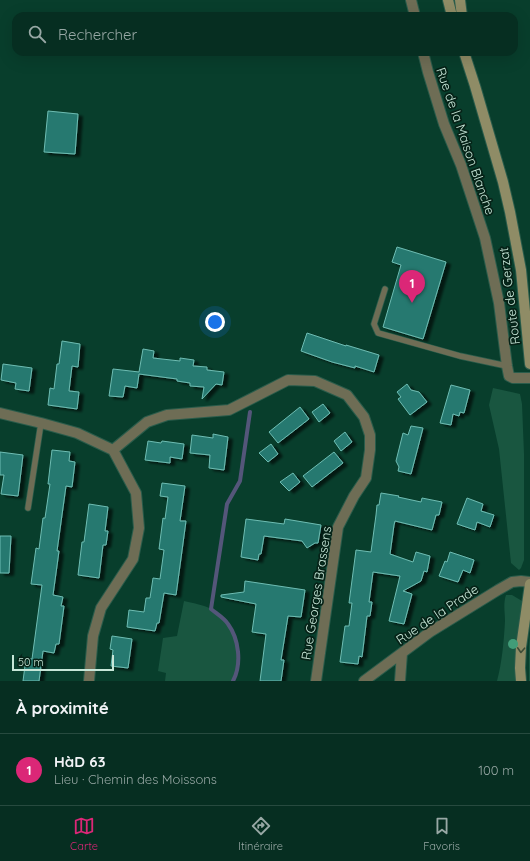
<!DOCTYPE html>
<html lang="fr">
<meta charset="utf-8">
<style>
body{margin:0;font-family:Quicksand,sans-serif;background:#0f362a;color:#f1f3f6}
.scale{position:absolute;left:12px;bottom:10px;width:102px;box-sizing:border-box;padding-left:4px;border:2px solid #c7e7d8;border-top:0;font-size:11px;line-height:14px;white-space:nowrap;color:#c7e7d8;-webkit-text-stroke:3px #062217;paint-order:stroke}
.you{position:absolute;left:215px;top:322px;width:14px;height:14px;margin:-10px;border:3px solid #fff;border-radius:50%;background:#1a73e8;box-shadow:0 0 0 6px #1a73e833}
.badge{display:grid;place-items:center;width:26px;height:26px;border-radius:50%;background:#db2777;color:#fff;font-size:13px;font-weight:700}
.pin{position:absolute;translate:-50% -33px;filter:drop-shadow(0 1px 2px #0008)}
.pin::after{content:'';position:absolute;top:21px;width:14px;height:12px;background:inherit;clip-path:polygon(0 0,100% 0,50% 100%)}
.list{margin:0;padding:0;list-style:none}
h2{display:flex;justify-content:space-between;align-items:center;height:52px;margin:0;padding:0 16px;font-size:17px}
h2 small{font-size:13px;font-weight:400;color:#98a8a5}
.list li{display:grid;grid-template-columns:26px 1fr auto;gap:12px;align-items:center;box-sizing:border-box;height:72px;padding:0 16px;border-top:1px solid #274a3f}
.list b{display:block;font-size:15px;white-space:nowrap}
.list p{margin:0;font-size:13px;white-space:nowrap;color:#98a8a5}
.list em{font-size:13px;font-style:normal;color:#98a8a5}
.icon{flex:none;width:22px;height:22px;fill:none;stroke:currentColor;stroke-width:2;stroke-linecap:round;stroke-linejoin:round}
.map{position:relative;flex:none;width:530px;height:681px;overflow:hidden}
.search{position:absolute;background:#062e21;box-shadow:0 4px 16px #0002;left:12px;right:12px;top:12px;height:44px;display:flex;align-items:center;gap:10px;box-sizing:border-box;padding:0 14px;border-radius:12px;color:#98a8a5;font-size:15px}
.sheet{height:124px;background:#062e21}
nav{display:flex;justify-content:space-around;align-items:center;box-sizing:border-box;height:56px;border-top:1px solid #274a3f;background:#062e21;font-size:11px;color:#98a8a5}
nav a{display:grid;justify-items:center;gap:2px}
nav .on{color:#db2777}
.map>svg:first-child{display:block}
.green{fill:#195640}
.lines{fill:none;stroke-linecap:round;stroke-linejoin:round}
.stream{stroke:#54567a;stroke-width:4}
.building{fill:#267970;stroke:#6ebdb3;filter:url(#shadow)}
.lane-casing{stroke:#2a5c4b;stroke-width:7}
.street-casing{stroke:#2a5c4b;stroke-width:12}
.secondary-casing{stroke:#2a5c4b;stroke-width:12}
.lane{stroke:#6e6d55;stroke-width:5.5}
.street{stroke:#6e6d55;stroke-width:10}
.secondary{stroke:#8f8c66;stroke-width:10}
.tree{fill:#419c78}
.oneway{stroke:#3d4c37}
.labels{text-anchor:middle;stroke-width:3.5;stroke-linejoin:round;paint-order:stroke}
.street-label{font-size:13px;fill:#c7e7d8;stroke:#062217}
</style>
<div class="map">
<svg width="530" height="681" viewBox="0 0 530 681">
<defs>
<filter id="shadow"><feDropShadow dx="4.5" dy="2.5" stdDeviation="1" flood-color="#0009"/></filter>
</defs>
<rect width="100%" height="100%" fill="#083e2c"/>
<path class="green" d="M493,388L520,394L522,404L524,454V560L521,568L519,570L511,563L499,449L489,405Z
M506,595H512L522,601L516,660L517,681H497C502,663 504,640 505,621C505,612 503,604 506,595Z
M184,601C192,603 204,605 211,609C212,610 215,613 216,613C220,616 225,619 228,623C239,639 242,664 233,681H165L166,673L158,671L163,638L177,636Z
M530,634V681H529V646Z"/>
<g class="lines">
<path class="stream" d="M233,681C242,664 239,639 228,624C224,618 217,614 211,609L227,504L240,481L250,412"/>
</g>
<path class="building" d="M48,111L78,114L75,154L44,152Z
M397,247L446,262L423,339L383,327L401,265L392,262Z
M307,333L346,346V345L379,355L374,372L355,366V368L332,362L301,351Z
M62,341L80,344L78,367L72,366L69,391L79,392L77,409L48,405L50,388L54,389L57,364H59Z
M143,349L154,351L153,358L180,361V358L194,360L193,366L207,367V370L224,372L222,385L216,384L202,399L204,387L190,386V383L177,381V379L139,374L137,388L125,386L123,397L109,396L113,369L139,372Z
M3,364L32,368L29,391L15,389L16,383L1,380Z
M407,384L411,390L419,392L427,402L410,415L398,399L401,397L397,392Z
M451,385L470,390L464,413L460,412L459,416L453,414L451,425L440,423Z
M323,404L330,413L319,422L312,412Z
M300,407L309,419L278,443L269,432Z
M411,426L423,428L411,474L398,471L399,467L396,461L403,433L408,435Z
M345,432L352,442L341,451L334,441Z
M213,434L228,437L224,470L209,468L210,455L190,453L192,435L213,438Z
M148,441L161,443L162,441L184,444L182,459L170,457V463L145,460Z
M271,444L278,454L268,462L259,453Z
M52,450L70,452L69,461L75,462L72,487L66,486L57,551H59L53,595L63,597L61,606H64L59,644H56L54,653L43,651L39,681H23L26,658L32,659L42,585L31,584L36,548L39,549L43,518H45L50,484H48Z
M0,452L23,455L18,496L1,494L4,475H0Z
M334,452L343,463L312,487L303,476Z
M293,473L300,482L289,491L280,482Z
M162,483L185,486L180,521H186L176,595L164,593L159,623H157L155,631L127,627L129,610L144,612L146,598H150L153,578L160,579L164,550L159,549L163,518L165,519L168,497L160,496Z
M381,493L399,496L398,497L421,502L422,498L442,502L439,515H436L432,530L395,521L394,525L390,554L413,562L416,552L430,556L427,572L424,571L421,581L403,591L412,594L404,624L389,621L400,576L373,572L369,602H372L370,616H367L362,657L359,656L358,664L340,662L345,626H349L352,603H349L356,550L371,552L376,515L377,505H379Z
M467,498L483,504L481,511L494,515L490,527L477,522L475,530L457,524Z
M89,504L108,507L105,531H108L106,545H103L99,578L78,575L82,542H84Z
M246,519L284,524L285,519L321,525L318,543H315L307,548L302,541L264,536L261,554H259L258,560L241,557Z
M0,536H11L9,573H0Z
M450,552L474,560L470,573L463,570L458,582L439,576L445,561L447,562Z
M245,581L305,590L301,617L288,616L281,660H284L281,681H260L266,634L252,632L256,604L221,597V595L244,592Z
M112,636L132,639L128,668L111,666L113,650L110,649Z"/>
<g class="lines">
<defs>
<path id="lane" d="M385,289L374,324L378,333L460,356L507,366
M28,508L41,423"/>
<path id="street" d="M411,0L415,16
M423,52L428,72L444,124L461,165L485,238L499,303L507,366L509,376L513,378H530
M0,413L41,423L77,433L113,450L136,493L139,528L133,559L101,608L93,636L89,681
M113,450L147,422L167,415L229,410L288,380L315,381L347,395L364,417L370,435V450L366,478L354,496L338,527L316,681
M364,681L430,632L498,590L512,582L521,581L530,582
M400,681L402,653"/>
<path id="secondary" d="M448,0L452,16
M460,0L462,16
M464,52L475,86L503,182L510,212L521,270L530,364
M521,681L520,668L521,647L530,584"/>
</defs>
<use href="#lane" class="lane-casing"/>
<use href="#street" class="street-casing"/>
<use href="#secondary" class="secondary-casing"/>
<use href="#lane" class="lane"/>
<use href="#street" class="street"/>
<use href="#secondary" class="secondary"/>
</g>
<circle class="tree" cx="513" cy="644" r="5"/>
<defs><path id="oneway-chevron" d="M-2-3.5L2.5 0L-2 3.5" fill="none" stroke-width="1.6" stroke-linecap="round" stroke-linejoin="round"/></defs>
<use class="oneway" href="#oneway-chevron" transform="translate(521 650) rotate(93)"/>
<g class="labels">
<g class="street-label">
<text transform="translate(466 141) rotate(71)" y="5">Rue de la Maison Blanche</text>
<text transform="translate(509 296) rotate(-97)" y="5">Route de Gerzat</text>
<text transform="translate(316 593) rotate(-81)" y="5">Rue Georges Brassens</text>
<text transform="translate(437 614) rotate(-34)" y="5">Rue de la Prade</text>
</g>
</g>
</svg>
<div class="scale">50 m</div>
<div class="you"></div>
<div class="pin badge" style="left:412px;top:303px">1</div>
<div class="search"><svg class="icon" aria-label="search" viewBox="0 0 24 24"><circle cx="10" cy="10" r="6"/><path d="M15 15l6 6"/></svg>Rechercher</div>
</div>
<section class="sheet">
<h2>À proximité<small></small></h2>
<ul class="list">
<li><span class="badge">1</span><div><b>HàD 63</b><p>Lieu · Chemin des Moissons</p></div><em>100 m</em></li>
</ul>
</section>
<nav>
<a class="on"><svg class="icon" aria-label="map" viewBox="0 0 24 24"><path d="M3 6l6-2 6 2 6-2v14l-6 2-6-2-6 2zM9 4v14M15 6v14"/></svg>Carte</a>
<a><svg class="icon" aria-label="directions" viewBox="0 0 24 24"><path d="M12 3l9 9-9 9-9-9zM9 14v-3h6M13 9l2 2-2 2"/></svg>Itinéraire</a>
<a><svg class="icon" aria-label="saved" viewBox="0 0 24 24"><path d="M7 4h10v16l-5-4-5 4z"/></svg>Favoris</a>
</nav>
